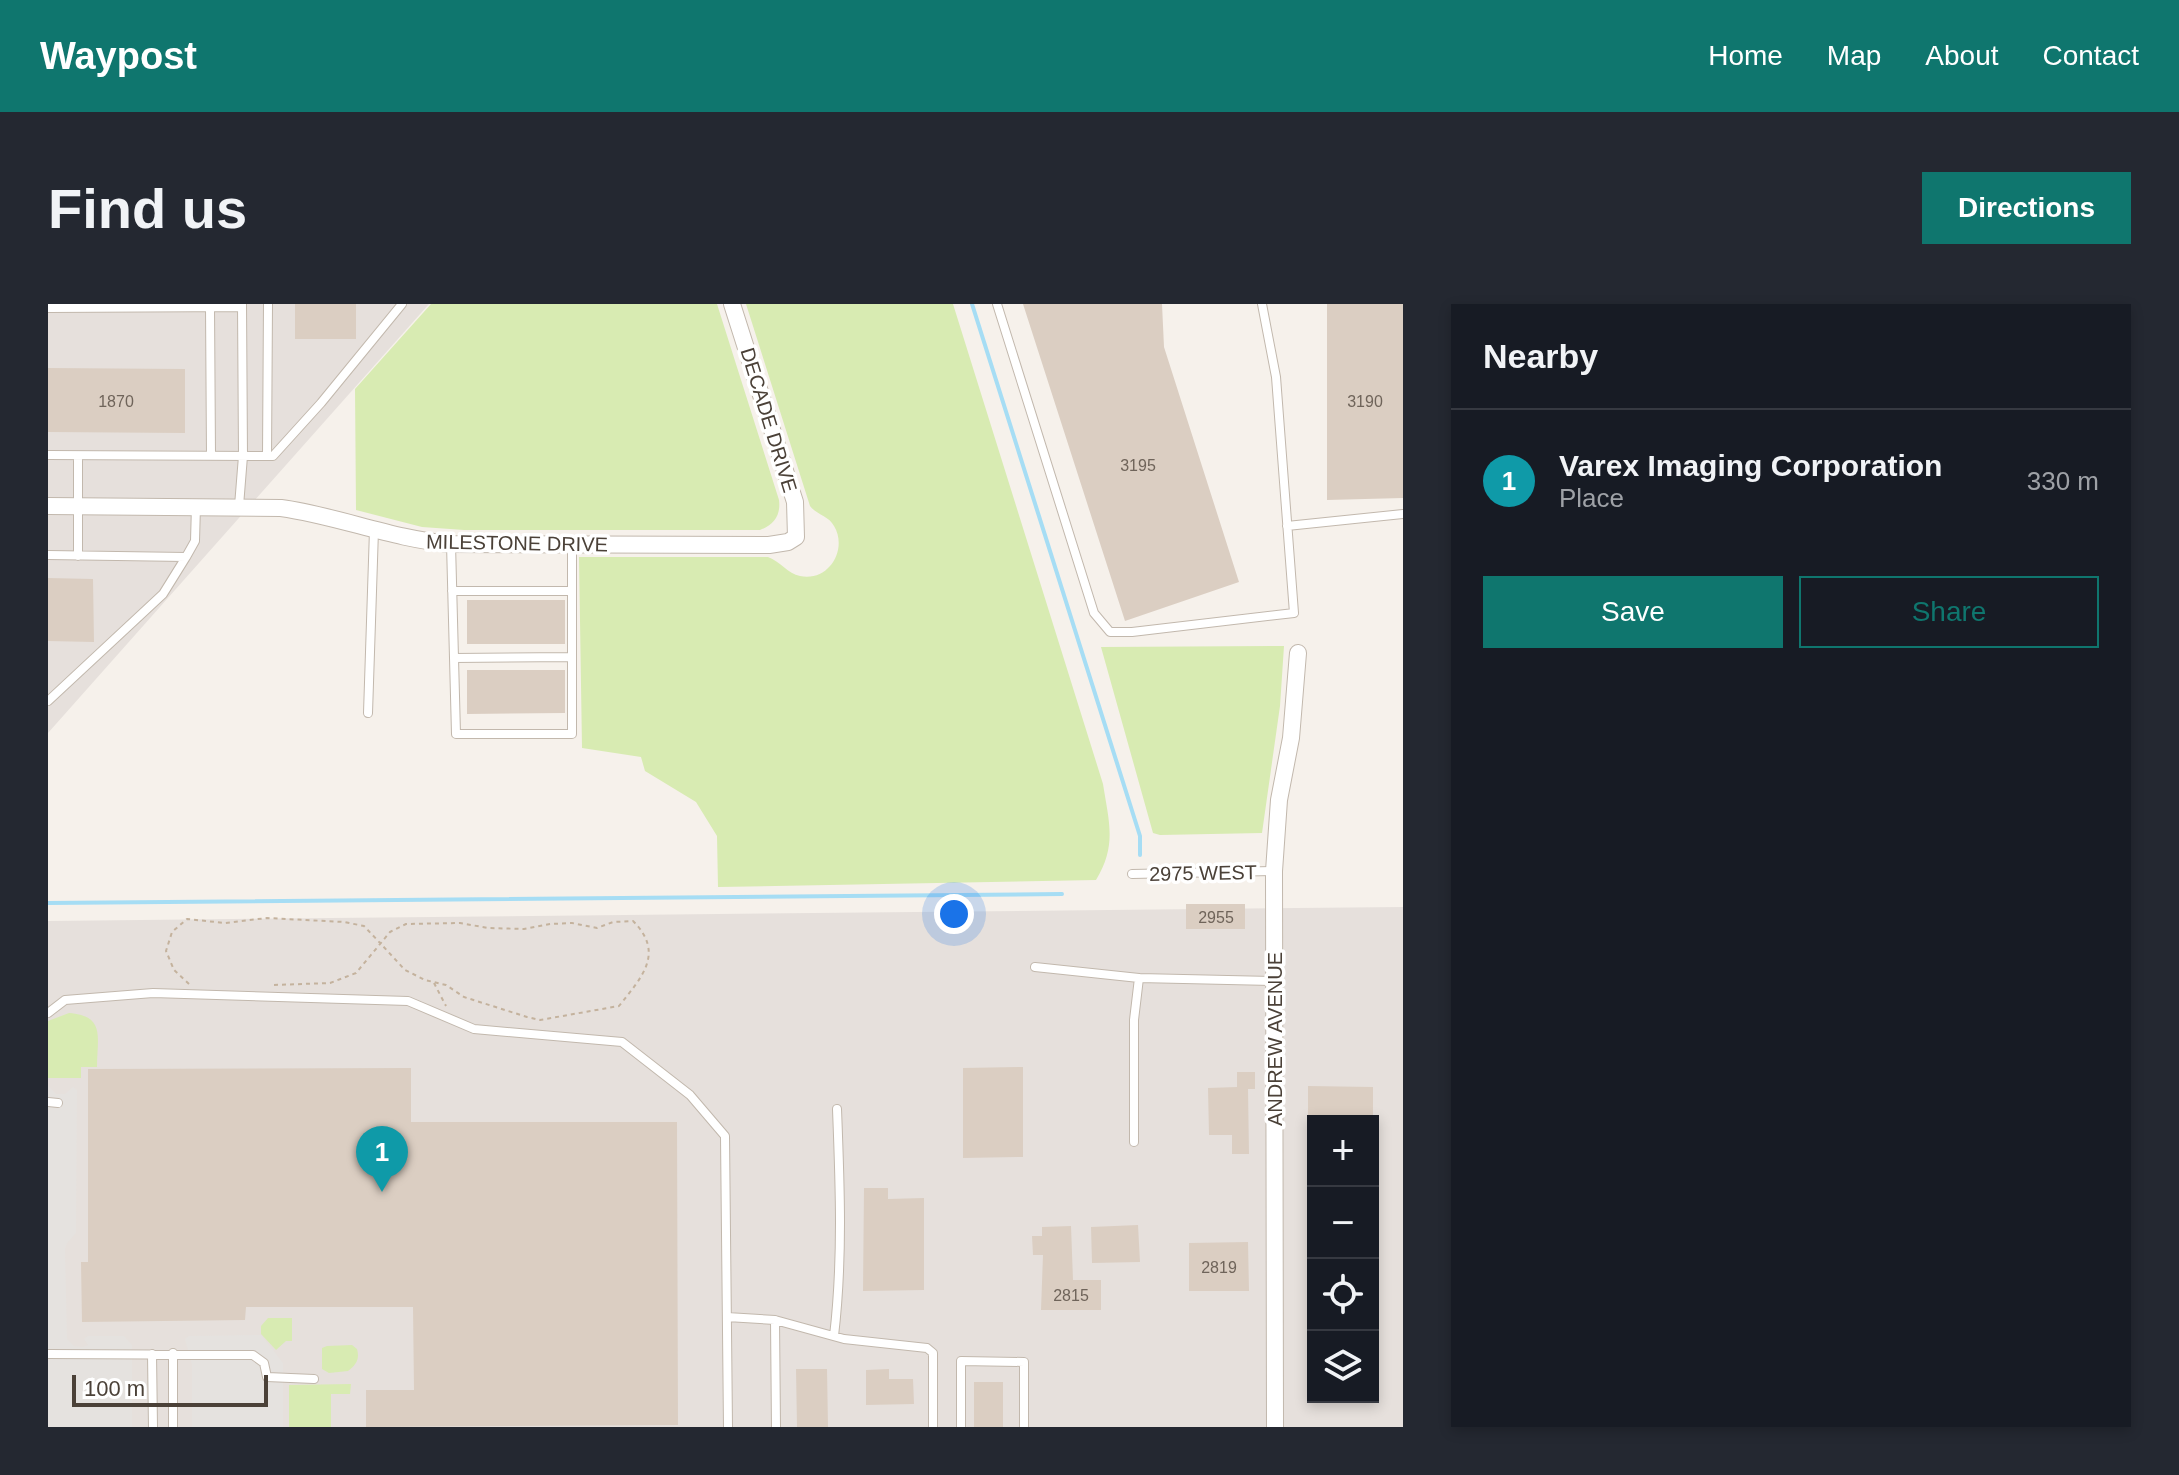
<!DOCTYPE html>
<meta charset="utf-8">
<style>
body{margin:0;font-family:Arial,sans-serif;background:#242831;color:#f1f3f6}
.controls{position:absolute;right:24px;bottom:24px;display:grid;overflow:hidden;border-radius:0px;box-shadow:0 4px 12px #0003}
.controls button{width:72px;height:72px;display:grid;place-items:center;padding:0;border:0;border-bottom:2px solid #363941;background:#171b24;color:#f1f3f6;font:40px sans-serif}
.scale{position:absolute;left:24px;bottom:20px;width:196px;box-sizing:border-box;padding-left:8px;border:4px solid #4b4138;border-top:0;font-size:22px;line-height:28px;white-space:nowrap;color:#4b4138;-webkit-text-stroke:6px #fff;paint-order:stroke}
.you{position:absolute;left:906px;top:610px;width:28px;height:28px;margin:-20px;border:6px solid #fff;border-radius:50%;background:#1a73e8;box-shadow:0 0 0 12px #1a73e833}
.badge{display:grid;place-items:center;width:52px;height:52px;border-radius:50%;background:#0f766e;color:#fff;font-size:26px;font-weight:700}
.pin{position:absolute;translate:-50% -66px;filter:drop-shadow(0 2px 4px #0008)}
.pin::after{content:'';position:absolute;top:42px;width:28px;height:24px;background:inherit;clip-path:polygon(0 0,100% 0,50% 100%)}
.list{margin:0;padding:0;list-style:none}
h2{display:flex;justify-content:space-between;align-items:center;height:104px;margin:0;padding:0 32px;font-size:34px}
h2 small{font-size:26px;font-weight:400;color:#9ea1a6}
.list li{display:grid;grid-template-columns:52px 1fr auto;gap:24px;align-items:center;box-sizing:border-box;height:144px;padding:0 32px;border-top:2px solid #363941}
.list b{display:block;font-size:30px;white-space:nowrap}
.list p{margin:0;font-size:26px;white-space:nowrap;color:#9ea1a6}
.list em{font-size:26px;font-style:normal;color:#9ea1a6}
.actions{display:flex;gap:16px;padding:24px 32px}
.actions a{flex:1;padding:18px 0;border:2px solid #0f766e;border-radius:0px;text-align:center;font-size:28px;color:#0f766e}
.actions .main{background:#0f766e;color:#fff}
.icon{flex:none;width:44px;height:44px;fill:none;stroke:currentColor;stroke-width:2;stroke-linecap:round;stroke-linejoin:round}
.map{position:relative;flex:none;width:1355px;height:1123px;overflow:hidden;border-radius:0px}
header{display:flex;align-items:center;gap:48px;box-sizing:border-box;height:112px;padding:0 40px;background:#0f766e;color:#fff}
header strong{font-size:38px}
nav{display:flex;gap:44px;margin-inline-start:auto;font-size:28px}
.intro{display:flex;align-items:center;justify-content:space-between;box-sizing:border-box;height:192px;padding:0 48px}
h1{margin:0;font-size:56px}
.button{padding:20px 36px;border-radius:0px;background:#0f766e;color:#fff;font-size:28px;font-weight:700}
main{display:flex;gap:48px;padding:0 48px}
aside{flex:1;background:#171b24;border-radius:0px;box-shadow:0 4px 12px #0003}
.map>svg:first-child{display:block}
.industrial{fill:#e6e0dc;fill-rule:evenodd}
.green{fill:#d8ebb2}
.parking{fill:#e5e2df}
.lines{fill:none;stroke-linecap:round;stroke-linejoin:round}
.stream{stroke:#a6ddf4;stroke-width:4}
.building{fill:#dbcec2}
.service-casing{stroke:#c2b8ad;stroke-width:10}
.minor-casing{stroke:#c2b8ad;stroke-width:18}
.path{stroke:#c4b29d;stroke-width:2;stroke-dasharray:4 4;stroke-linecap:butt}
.service{stroke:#fff;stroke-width:8}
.minor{stroke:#fff;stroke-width:16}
.labels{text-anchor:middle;stroke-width:7;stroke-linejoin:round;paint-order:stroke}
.number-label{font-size:16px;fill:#6f645a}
.street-label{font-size:20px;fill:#4b4138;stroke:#fff}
</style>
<header>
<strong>Waypost</strong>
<nav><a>Home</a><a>Map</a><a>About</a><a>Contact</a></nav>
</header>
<div class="intro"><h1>Find us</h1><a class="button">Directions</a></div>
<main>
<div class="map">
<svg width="1355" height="1123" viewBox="0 0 1355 1123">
<rect width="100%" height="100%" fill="#f6f1eb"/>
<path class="industrial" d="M0,0H381L0,429Z
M1355,603V1123H0V617ZM1265,817H1325V1093H1265Z"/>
<path class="green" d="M383,0H669L731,196C733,211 726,221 712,226H416L374,223L308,206L307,85Z
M698,0H905L1055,480C1061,518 1069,542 1048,576L670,583L669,532L648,498L597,467L593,453L534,444L531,253H720C732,257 740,270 752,272C781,278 800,245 786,222C781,212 769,211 762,202Z
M1236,342L1232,402L1214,529L1112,531L1105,529L1053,343Z
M21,709C58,712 49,733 49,763H33V774H0V717Z
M220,1014H244V1037H238L228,1046L213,1030V1022Z
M304,1041L309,1045C312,1055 308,1061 300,1067L281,1069L274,1065V1044L279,1042Z
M303,1080L302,1090H283V1123H241V1081Z"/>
<path class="parking" d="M0,782L8,790H17L25,783L29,786L28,929L19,939L17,945L19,1035L26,1042L35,1043L40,1041L36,1035L40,1032H76L84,1041V1123H0Z
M213,1031L235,1059V1123H144V1061L137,1035L141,1032Z"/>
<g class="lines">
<path class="stream" d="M924,0L1092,532V551
M0,599L1014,590"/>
</g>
<path class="building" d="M247,0H308V35H247Z
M975,0H1114L1116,43L1191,278L1077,317Z
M1279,0H1355V194L1279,196Z
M0,64L137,65V129L0,128Z
M0,274L45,275L46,338L0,337Z
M419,296H517V340H419Z
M419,366H517V409L419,410Z
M1138,600H1197V625H1138Z
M975,763V853L915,854V764Z
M363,764V818H629L630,1121L318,1123V1086H366L365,1003H198L197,1016L34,1018L33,958H40V765Z
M1189,768H1207V785H1200L1201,850H1184V831H1161L1160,784L1189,783Z
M1260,782L1325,783V817H1260Z
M816,884H840V895L876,894V986L815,987Z
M1090,921L1092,958L1044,959L1043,923Z
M1023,922L1025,976H1053V1006H993L995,951H985L984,932H994V923Z
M1200,938L1201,987H1141V939Z
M748,1065H779L780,1123H749Z
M841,1065V1075H865L866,1100L818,1101V1066Z
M926,1078H955V1123H926Z"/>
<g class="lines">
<defs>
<path id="service" d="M949,0L1046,309L1062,328H1084L1246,309L1228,73L1214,0
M162,3L163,152
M0,4L194,3
M0,151L225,152L273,99L354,0
M30,152V252
M219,152L220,0
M191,202L195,152L194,0
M1239,222L1355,210
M403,240L408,430H524V241
M0,251L138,253L115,290L0,397
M138,253L147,237L148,202
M404,287H524
M406,354L524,353
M320,409L326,226
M1084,570L1225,567
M987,663L1091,674
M0,709L17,696L105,689L360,697L426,725L574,738L642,791L677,832L680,1123
M0,798L10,799
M1086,838V716L1091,674L1226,677
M679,1013L727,1016L728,1123
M727,1016L796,1035L879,1044L885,1049V1123
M786,1032C795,956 792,881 789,805
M0,1050L205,1051L216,1059L219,1073L266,1075
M104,1050L105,1123
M125,1123V1049
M913,1123V1057L976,1058V1123"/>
<path id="minor" d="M0,202L233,204C291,212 344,235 403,240L721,241L740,238L748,233L747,198L684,0
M1227,1123L1226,567L1231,496L1243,434L1250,349"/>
</defs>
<use href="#service" class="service-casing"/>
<use href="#minor" class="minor-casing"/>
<path class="path" d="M386,679L398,702
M141,680L126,666L118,647L124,628L139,615L177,619L219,614L296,618L316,622L333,640
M226,681L282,679L308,669L342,628L358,620L412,619L440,624L476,625L502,620L524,619L549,624L565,618L585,617C617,649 594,673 571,702L492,716L479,713L416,693L398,681L377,676L357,666L333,640"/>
<use href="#service" class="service"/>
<use href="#minor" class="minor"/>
</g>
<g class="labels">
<g class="number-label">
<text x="68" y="103">1870</text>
<text x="1317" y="103">3190</text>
<text x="1090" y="167">3195</text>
<text x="1168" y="619">2955</text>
<text x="1171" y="969">2819</text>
<text x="1023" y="997">2815</text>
</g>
<g class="street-label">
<text transform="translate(721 116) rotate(73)" y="7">DECADE DRIVE</text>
<text transform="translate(469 239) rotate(1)" y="7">MILESTONE DRIVE</text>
<text transform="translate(1155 569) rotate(-1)" y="7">2975 WEST</text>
<text transform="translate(1227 735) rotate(-90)" y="7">ANDREW AVENUE</text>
</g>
</g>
</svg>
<div class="controls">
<button>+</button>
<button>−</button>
<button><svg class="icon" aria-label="locate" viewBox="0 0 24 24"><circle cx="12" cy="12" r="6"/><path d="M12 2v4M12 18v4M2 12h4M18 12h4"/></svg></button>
<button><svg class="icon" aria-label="layers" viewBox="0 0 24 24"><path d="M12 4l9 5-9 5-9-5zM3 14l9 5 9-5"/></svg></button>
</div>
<div class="scale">100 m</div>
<div class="you"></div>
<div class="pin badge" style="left:334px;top:888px;background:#0f9aa8">1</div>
</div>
<aside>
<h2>Nearby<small></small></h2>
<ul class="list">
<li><span class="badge" style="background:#0f9aa8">1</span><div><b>Varex Imaging Corporation</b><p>Place</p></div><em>330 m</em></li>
</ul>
<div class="actions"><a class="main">Save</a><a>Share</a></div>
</aside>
</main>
